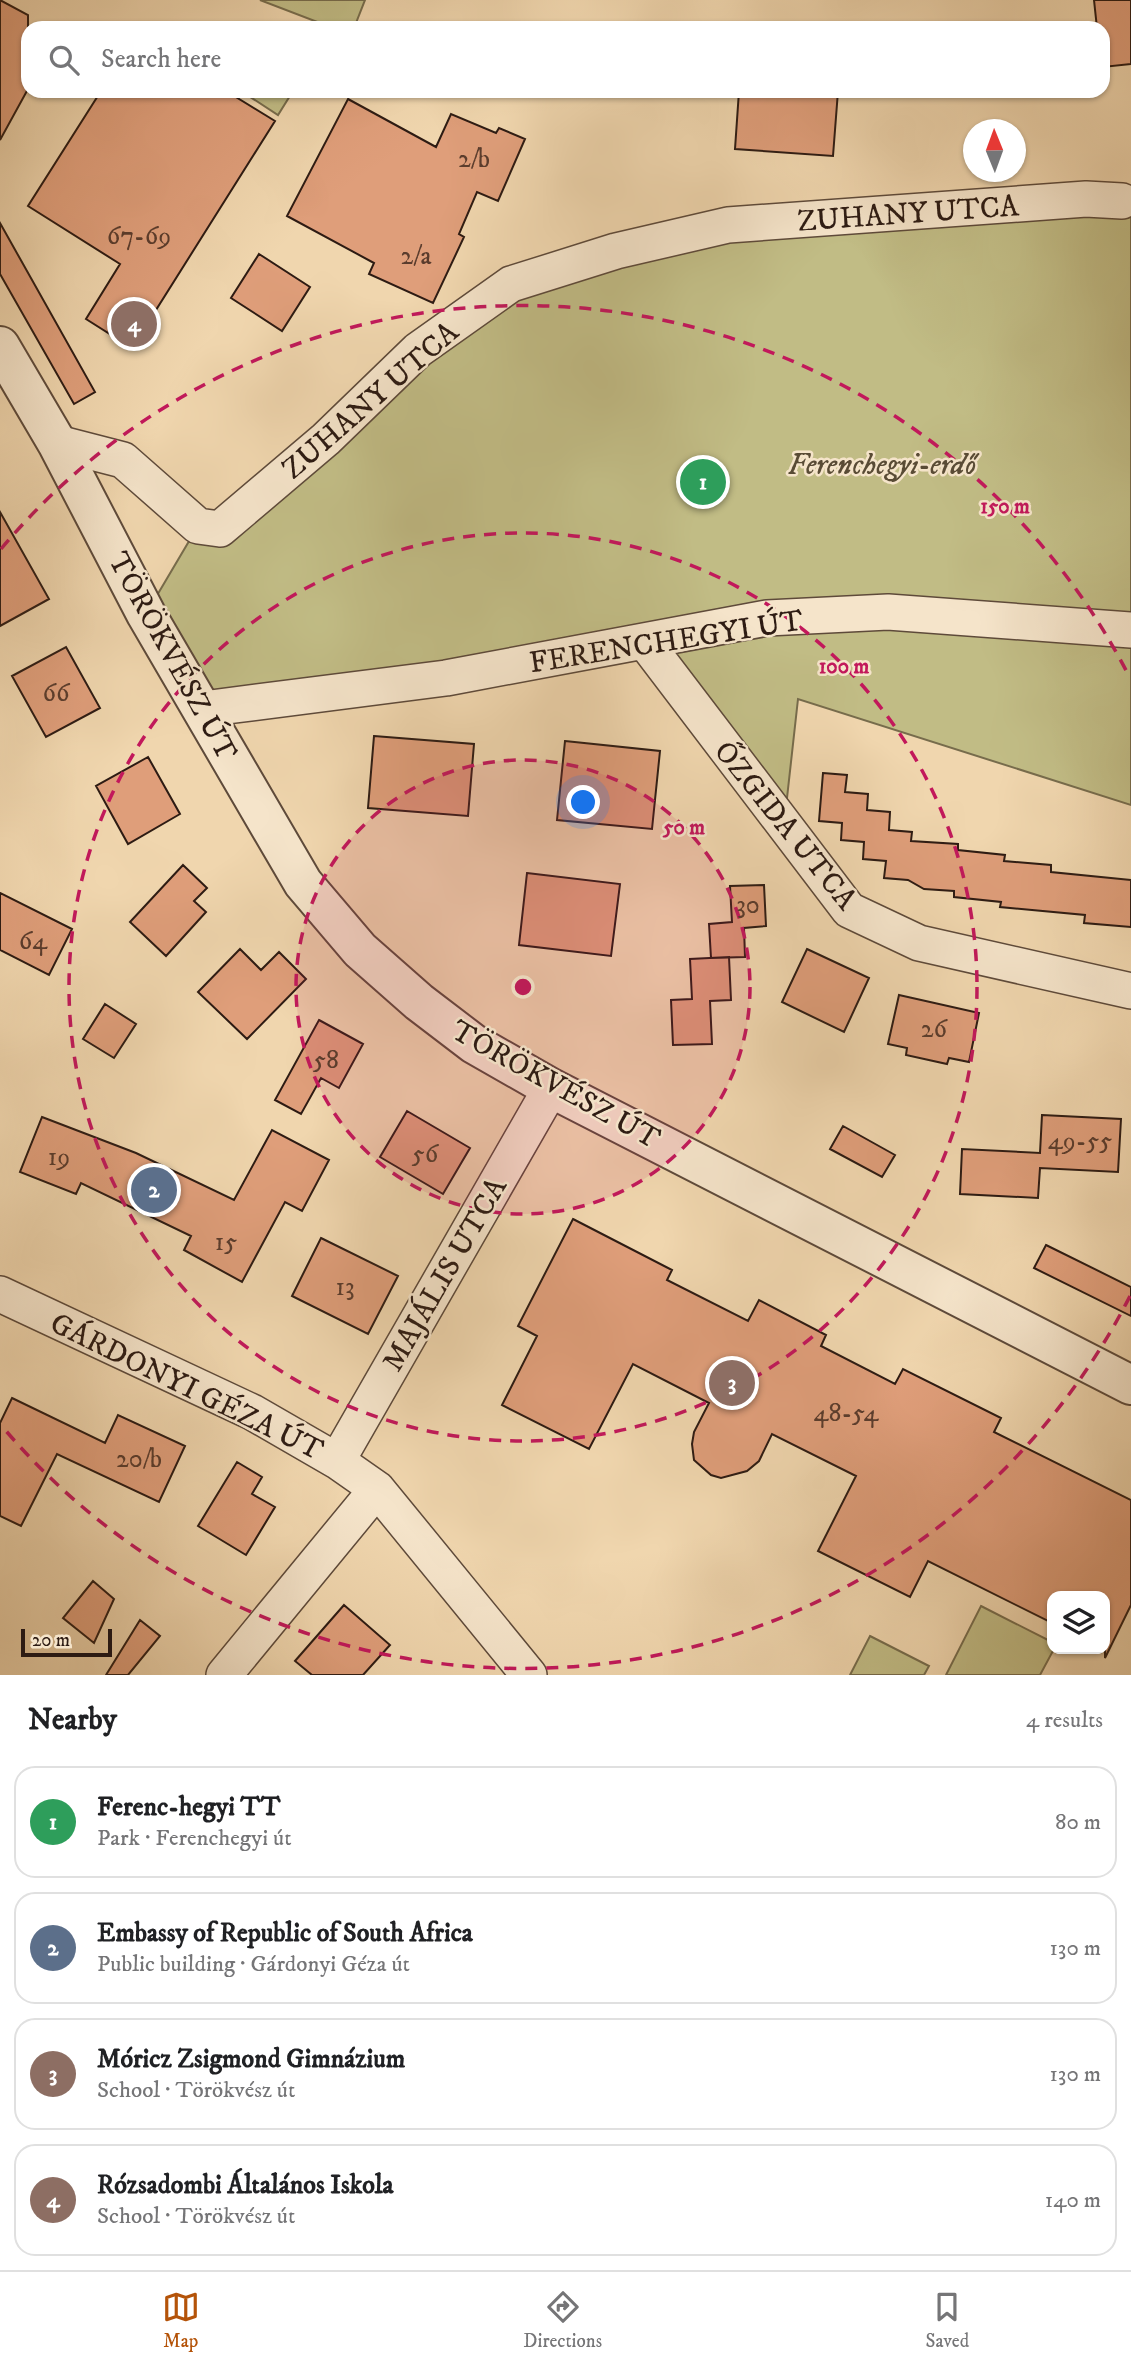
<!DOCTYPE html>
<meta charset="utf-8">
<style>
body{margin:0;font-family:"IM FELL DW Pica",serif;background:#f6f6f6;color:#202124}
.controls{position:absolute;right:21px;bottom:21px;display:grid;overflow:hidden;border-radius:14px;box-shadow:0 2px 5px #0004}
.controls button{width:63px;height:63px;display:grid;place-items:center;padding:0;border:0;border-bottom:2px solid #e0e0e0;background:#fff;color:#202124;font:35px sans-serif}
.compass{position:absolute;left:963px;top:119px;width:63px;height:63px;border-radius:50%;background:#fff;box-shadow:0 2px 5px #0004;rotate:359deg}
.scale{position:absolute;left:21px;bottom:18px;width:91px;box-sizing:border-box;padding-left:7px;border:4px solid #2d1b13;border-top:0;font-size:19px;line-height:24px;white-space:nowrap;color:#2d1b13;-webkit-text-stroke:5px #f5e4ca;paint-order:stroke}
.you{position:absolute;left:584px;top:803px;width:24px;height:24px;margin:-18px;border:5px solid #fff;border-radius:50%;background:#1a73e8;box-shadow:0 0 0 10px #1a73e833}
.badge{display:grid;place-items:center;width:46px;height:46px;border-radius:50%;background:#b45309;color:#fff;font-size:23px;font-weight:700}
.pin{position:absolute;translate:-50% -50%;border:4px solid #fff;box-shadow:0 2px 7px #0006}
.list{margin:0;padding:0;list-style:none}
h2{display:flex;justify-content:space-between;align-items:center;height:91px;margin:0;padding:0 28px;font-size:30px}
h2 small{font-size:23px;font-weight:400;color:#757577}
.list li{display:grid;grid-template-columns:46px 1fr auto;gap:21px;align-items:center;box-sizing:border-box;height:112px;margin:0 14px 14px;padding:0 14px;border:2px solid #e0e0e0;border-radius:21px}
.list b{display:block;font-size:26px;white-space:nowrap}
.list p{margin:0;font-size:23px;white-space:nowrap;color:#757577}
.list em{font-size:23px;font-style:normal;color:#757577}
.icon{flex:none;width:38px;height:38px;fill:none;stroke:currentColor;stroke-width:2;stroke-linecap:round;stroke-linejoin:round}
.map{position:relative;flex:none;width:1131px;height:1675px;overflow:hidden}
.search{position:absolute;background:#fff;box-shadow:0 2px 5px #0004;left:21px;right:21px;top:21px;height:77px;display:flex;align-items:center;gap:18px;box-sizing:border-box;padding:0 24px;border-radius:21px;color:#757577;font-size:26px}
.sheet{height:595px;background:#fff}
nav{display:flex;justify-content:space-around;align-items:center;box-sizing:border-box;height:98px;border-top:2px solid #e0e0e0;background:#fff;font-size:19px;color:#757577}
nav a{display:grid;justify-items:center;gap:4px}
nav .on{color:#b45309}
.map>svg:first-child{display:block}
.green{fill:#c1bc85;stroke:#776c4c;stroke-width:2}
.building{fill:#df9e7a;stroke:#2d1b13;stroke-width:2}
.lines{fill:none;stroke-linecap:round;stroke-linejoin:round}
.minor-casing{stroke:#5e4a3a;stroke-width:38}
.tertiary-casing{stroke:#5e4a3a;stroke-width:42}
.minor{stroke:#f5e4ca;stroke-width:35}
.tertiary{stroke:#f5e4ca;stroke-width:38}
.ring{fill:none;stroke:#c2185b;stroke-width:3.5;stroke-dasharray:12 9}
.labels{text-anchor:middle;stroke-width:5;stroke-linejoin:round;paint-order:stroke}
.number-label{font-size:26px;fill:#5a3c2d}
.street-label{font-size:30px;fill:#2d1b13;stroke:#f5e4ca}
.park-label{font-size:30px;font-style:italic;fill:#594b35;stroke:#f5e4ca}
.centre{fill:#c2185b;stroke:#f5e4ca;stroke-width:3.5}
.ring-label{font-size:21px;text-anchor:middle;font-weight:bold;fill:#c2185b;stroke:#f5e4ca;stroke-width:5;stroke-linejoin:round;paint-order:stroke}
</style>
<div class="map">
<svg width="1131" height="1675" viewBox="0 0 1131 1675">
<rect width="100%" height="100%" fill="#f0d6ae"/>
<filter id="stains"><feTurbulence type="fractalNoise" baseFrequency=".00286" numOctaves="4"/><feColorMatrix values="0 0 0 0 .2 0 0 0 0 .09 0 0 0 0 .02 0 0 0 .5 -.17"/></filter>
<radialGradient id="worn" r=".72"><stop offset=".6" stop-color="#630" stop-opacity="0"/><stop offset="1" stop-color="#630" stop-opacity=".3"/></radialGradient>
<path class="green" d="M260,0H365L354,28H333Z
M241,91H293L278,115Z
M1131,196V805L798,699L784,825L645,642L203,709L146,614L198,526L418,350L616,251Z
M981,1606L1052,1642L1054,1649L1040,1675H946Z
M870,1636L929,1666L924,1675H850Z"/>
<path class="building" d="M0,0L28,15V89L0,140Z
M1094,0H1131V64L1103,67V28H1097Z
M101,91H226L275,121L132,348L86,319L120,264L28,206Z
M739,91H838L833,156L735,149Z
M348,99L436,147L451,114L496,133L499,128L525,139L498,201L477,192L459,234L464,237L433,303L369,274L374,263L287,216Z
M0,223L95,392L74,404L0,274Z
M259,254L310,287L282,331L231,298Z
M0,512L49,599L0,626Z
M66,647L100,708L46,737L12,676Z
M374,736L474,744L468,816L368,808Z
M565,741L660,751L652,829L557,820Z
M148,757L180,814L128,844L96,786Z
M823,773L847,775L845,792L868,794L867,810L890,812L889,830L912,832L911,841L958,844V850L1005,855L1004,861L1051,865V872L1131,880V927L1084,923L1085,915L1000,907L1001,902L954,897V891L924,889L908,880L884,878L886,861L863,859L864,842L841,840L842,823L819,821Z
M183,865L207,888L194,901L206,912L166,956L130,922Z
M527,873L620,884L611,956L519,945Z
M764,885L766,926L744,928L745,957L711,958L709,924L732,922L730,886Z
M0,893L72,929L49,975L0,950Z
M240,949L261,970L279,952L306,979L247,1039L198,992Z
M807,949L869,978L844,1032L782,1002Z
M729,957L731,1000L710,1001L712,1044L673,1045L671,1000L692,999L690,959Z
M899,995L979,1013L969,1062L949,1058L947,1064L906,1055L907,1048L888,1044Z
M105,1004L136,1024L114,1058L83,1039Z
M319,1020L363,1044L339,1088L321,1078L301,1114L275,1100Z
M407,1111L470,1148L443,1194L380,1157Z
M1042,1115L1121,1119L1118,1172L1040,1168L1038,1198L960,1194L962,1149L1040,1153Z
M42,1117L136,1153L234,1200L272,1130L329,1160L302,1211L285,1202L242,1282L184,1250L191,1236L81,1183L76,1194L20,1172Z
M843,1126L895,1155L882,1177L830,1149Z
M573,1219L672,1270L667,1280L748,1321L759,1300L826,1335L821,1346L895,1384L903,1369L1001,1418L994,1432L1131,1500V1605L1105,1658V1596H1052V1623L928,1561L910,1597L818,1551L856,1476L772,1434L759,1461L747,1471L721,1478L711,1475L694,1460L692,1444L694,1432L709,1403L633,1364L589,1449L502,1405L537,1336L518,1326Z
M321,1238L398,1276L368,1334L292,1296Z
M1046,1245L1131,1287V1316L1034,1268Z
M12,1398L105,1443L118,1415L185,1446L159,1502L57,1454L21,1526L0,1516V1423Z
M237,1462L262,1477L252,1494L275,1507L246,1555L198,1526Z
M93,1581L114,1599L94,1643L63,1618Z
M344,1605L390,1645L363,1675H312L295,1661Z
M140,1620L160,1636L128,1675H106Z"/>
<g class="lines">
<defs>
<path id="minor" d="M57,443L123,460L198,526L220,529L326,439L418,350L511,284L616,251L728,225L1086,199L1122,201
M645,642L849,910L919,943L1131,991
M203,709L446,678L767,618L888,612L1131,630
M0,1294L252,1412L337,1461L377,1489L529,1675
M337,1461L551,1088
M224,1675L377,1489"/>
<path id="tertiary" d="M0,346L57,443L146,614L303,883L360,950L419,1002L474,1044L551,1088L1131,1385"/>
</defs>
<use href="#minor" class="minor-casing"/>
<use href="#tertiary" class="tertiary-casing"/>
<use href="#minor" class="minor"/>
<use href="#tertiary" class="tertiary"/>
</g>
<circle cx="523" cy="987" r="227" fill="#c2185b" fill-opacity=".12"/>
<g class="ring">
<circle cx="523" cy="987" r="227"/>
<circle cx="523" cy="987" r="454"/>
<path d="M1130 1296A681 681 0 0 1 1 1425M1 549A681 681 0 0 1 1130 678"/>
</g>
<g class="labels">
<g class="number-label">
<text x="474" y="167">2/b</text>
<text x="139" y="244">67-69</text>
<text x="416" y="264">2/a</text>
<text x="56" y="701">66</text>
<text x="748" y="913">30</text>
<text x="33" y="949">64</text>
<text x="934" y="1037">26</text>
<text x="326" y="1068">58</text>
<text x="1080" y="1149">49-55</text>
<text x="425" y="1162">56</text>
<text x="59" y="1165">19</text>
<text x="226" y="1250">15</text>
<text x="345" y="1295">13</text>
<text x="846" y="1421">48-54</text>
<text x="139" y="1467">20/b</text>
</g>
<g class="street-label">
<text transform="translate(908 213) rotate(-4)" y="10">ZUHANY UTCA</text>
<text transform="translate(370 400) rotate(-41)" y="10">ZUHANY UTCA</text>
<text transform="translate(666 641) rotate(-9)" y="10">FERENCHEGYI ÚT</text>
<text transform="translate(173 656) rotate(61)" y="10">TÖRÖKVÉSZ ÚT</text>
<text transform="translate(786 825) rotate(51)" y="10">ŐZGIDA UTCA</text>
<text transform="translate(556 1084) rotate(29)" y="10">TÖRÖKVÉSZ ÚT</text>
<text transform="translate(444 1274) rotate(-60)" y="10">MAJÁLIS UTCA</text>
<text transform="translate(187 1386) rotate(26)" y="10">GÁRDONYI GÉZA ÚT</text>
</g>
<g class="park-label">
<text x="882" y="474">Ferenchegyi-erdő</text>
</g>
</g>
<circle cx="523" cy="987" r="10" class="centre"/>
<g class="ring-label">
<text x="1005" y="513">150 m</text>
<text x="844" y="673">100 m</text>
<text x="684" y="834">50 m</text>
</g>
<rect width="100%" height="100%" filter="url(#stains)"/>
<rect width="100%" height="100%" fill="url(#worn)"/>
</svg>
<div class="controls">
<button><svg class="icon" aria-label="layers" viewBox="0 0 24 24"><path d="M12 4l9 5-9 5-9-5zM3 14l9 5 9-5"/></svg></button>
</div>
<svg class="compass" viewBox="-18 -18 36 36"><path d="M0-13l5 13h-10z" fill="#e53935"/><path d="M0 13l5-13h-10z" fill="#757577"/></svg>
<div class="scale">20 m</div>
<div class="you"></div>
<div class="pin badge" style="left:703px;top:482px;background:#2e9e5b">1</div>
<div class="pin badge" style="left:154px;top:1190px;background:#5c6f8a">2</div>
<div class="pin badge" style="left:732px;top:1383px;background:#8d6e63">3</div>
<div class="pin badge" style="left:134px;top:324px;background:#8d6e63">4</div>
<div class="search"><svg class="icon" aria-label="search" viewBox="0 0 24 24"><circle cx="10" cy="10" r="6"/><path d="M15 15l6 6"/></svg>Search here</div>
</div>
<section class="sheet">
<h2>Nearby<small>4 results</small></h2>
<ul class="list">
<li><span class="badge" style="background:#2e9e5b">1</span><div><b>Ferenc-hegyi TT</b><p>Park · Ferenchegyi út</p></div><em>80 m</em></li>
<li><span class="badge" style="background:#5c6f8a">2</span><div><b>Embassy of Republic of South Africa</b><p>Public building · Gárdonyi Géza út</p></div><em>130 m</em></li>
<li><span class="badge" style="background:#8d6e63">3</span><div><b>Móricz Zsigmond Gimnázium</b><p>School · Törökvész út</p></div><em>130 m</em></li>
<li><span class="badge" style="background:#8d6e63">4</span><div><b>Rózsadombi Általános Iskola</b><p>School · Törökvész út</p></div><em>140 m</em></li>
</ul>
</section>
<nav>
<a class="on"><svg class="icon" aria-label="map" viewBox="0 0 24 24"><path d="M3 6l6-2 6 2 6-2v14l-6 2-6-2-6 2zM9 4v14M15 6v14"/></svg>Map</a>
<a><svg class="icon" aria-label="directions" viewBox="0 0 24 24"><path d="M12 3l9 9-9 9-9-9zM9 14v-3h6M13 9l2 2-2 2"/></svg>Directions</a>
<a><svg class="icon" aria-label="saved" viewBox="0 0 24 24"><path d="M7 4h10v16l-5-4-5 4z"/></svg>Saved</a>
</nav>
